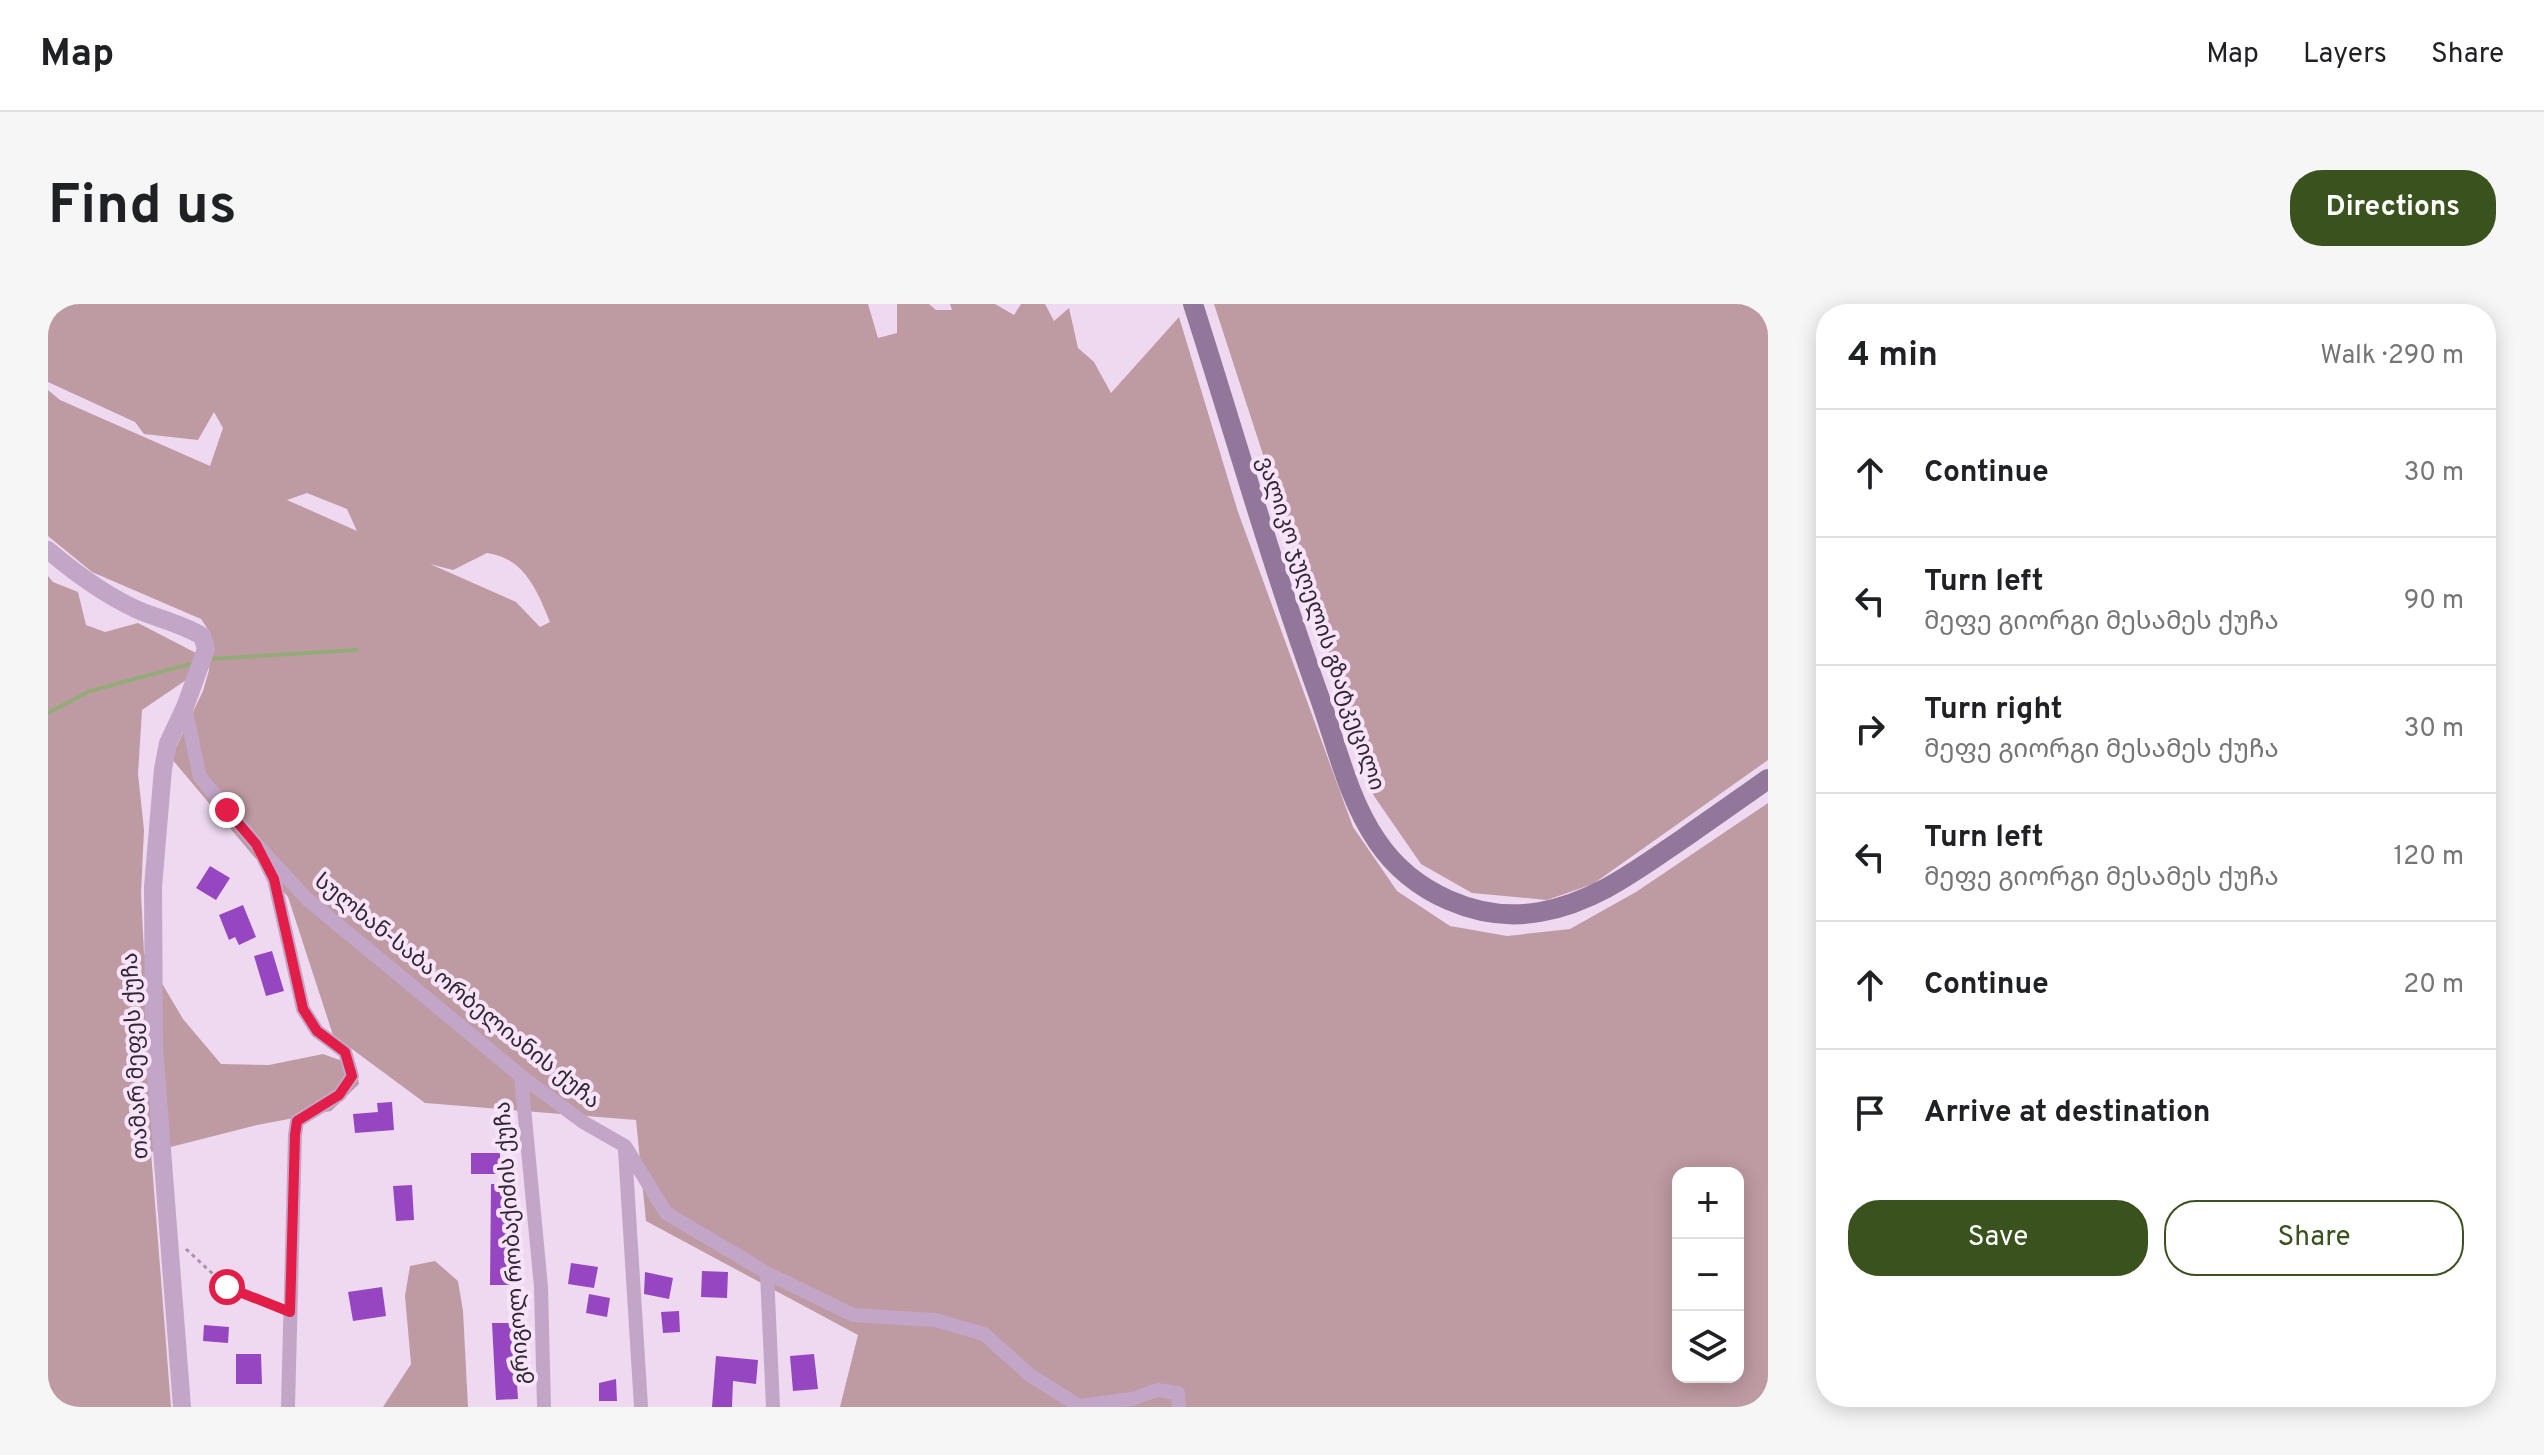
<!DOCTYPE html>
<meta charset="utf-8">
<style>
body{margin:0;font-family:Overpass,"Noto Sans Georgian",sans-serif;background:#f6f6f6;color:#202124}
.controls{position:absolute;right:24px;bottom:24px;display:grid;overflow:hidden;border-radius:16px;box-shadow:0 4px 20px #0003}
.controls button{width:72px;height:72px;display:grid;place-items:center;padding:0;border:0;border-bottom:2px solid #e0e0e0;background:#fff;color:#202124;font:40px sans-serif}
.stop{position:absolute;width:24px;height:24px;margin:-18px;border:6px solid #e11d48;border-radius:50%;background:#fff}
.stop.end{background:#e11d48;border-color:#fff;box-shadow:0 2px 8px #0008}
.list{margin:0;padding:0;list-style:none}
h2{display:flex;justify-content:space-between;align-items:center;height:104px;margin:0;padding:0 32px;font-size:34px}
h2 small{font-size:26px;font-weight:400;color:#757577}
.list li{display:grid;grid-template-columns:52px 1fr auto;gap:24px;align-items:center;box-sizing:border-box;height:128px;padding:0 32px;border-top:2px solid #e0e0e0}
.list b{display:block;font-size:30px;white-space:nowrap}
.list p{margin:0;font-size:26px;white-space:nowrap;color:#757577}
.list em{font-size:26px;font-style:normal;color:#757577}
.actions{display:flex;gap:16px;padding:24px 32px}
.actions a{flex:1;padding:18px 0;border:2px solid #39521e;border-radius:32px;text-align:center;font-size:28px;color:#39521e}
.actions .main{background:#39521e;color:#fff}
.icon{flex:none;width:44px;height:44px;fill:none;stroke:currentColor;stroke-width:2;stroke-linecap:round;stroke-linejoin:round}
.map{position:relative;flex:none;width:1720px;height:1103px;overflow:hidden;border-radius:32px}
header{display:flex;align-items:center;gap:48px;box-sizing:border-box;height:112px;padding:0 40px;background:#fff;border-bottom:2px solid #e0e0e0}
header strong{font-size:38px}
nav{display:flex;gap:44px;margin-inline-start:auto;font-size:28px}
.intro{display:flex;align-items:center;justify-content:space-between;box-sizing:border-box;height:192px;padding:0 48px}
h1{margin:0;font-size:56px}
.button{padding:20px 36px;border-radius:32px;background:#39521e;color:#fff;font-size:28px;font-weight:700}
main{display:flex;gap:48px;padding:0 48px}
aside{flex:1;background:#fff;border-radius:32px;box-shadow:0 4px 20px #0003}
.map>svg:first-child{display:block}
.green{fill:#be9aa2;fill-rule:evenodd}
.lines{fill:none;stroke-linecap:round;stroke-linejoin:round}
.stream{stroke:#94ab79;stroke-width:4}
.building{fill:#9646c0}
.path{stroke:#ad90b2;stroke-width:3;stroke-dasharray:4 4;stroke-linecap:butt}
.minor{stroke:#c3a5c7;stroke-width:14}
.tertiary{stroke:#c3a5c7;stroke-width:18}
.secondary{stroke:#92779a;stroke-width:20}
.route{stroke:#e11d48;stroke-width:10}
.labels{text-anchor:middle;stroke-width:8;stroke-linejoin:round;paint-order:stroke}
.street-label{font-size:22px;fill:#302633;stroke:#f7e4f8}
</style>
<header>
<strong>Map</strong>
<nav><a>Map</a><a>Layers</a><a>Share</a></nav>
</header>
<div class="intro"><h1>Find us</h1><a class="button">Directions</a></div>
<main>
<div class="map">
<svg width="1720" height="1103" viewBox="0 0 1720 1103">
<rect width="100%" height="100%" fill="#eed9f0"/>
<path class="green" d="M0,0H820L830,34L849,29V0H881L888,6H904L902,0H947L966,11L973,0H997L1006,17L1021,4L1030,44L1046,58L1063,89L1131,13L1190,208L1305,523L1349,587L1402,622L1459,632L1522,625L1588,588L1720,499V1103H792L810,1031L598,917L588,816L377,799L285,731L240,593L123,454L155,387L161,366L163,330L153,315L44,268L0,232V86L12,96L162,162L175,124L166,108L150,136L96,130L87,118L0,78ZM259,189L299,205L309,227L239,196ZM439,249C476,254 489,286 502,318L492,323L468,298L382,260L405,266ZM1630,869H1690V1073H1630Z
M1166,0H1720V456L1545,580L1499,596L1424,589L1373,560L1326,492Z
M0,272L5,278L30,288L38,321L57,328L90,319L148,349L141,374L94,406L90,470L96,526L93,589L96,649L135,715L173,760L221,761L275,750L308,762L311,780L283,807L209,821L103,848L123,1103H0Z
M387,957L410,977L415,1007L420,1103H335L363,1060L357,992L362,962Z"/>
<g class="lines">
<path class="stream" d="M161,355L309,346
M0,409L42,387L142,360"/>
</g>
<path class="building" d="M162,562L182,574L168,596L148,584Z
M195,601L208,633L191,641L187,633L181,636L171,611Z
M224,647L236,687L218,692L206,652Z
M344,798L346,826L307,829L305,810L330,808L329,799Z
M423,849H452V870H423Z
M443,880H459L463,981H442Z
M364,881L366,916L348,917L345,882Z
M523,959L550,963L546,984L520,980Z
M654,967L680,968L679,994L653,993Z
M597,968L625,974L621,995L596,990Z
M334,983L338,1012L305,1017L300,988Z
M541,990L562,994L559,1013L538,1009Z
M631,1007L632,1028L615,1029L613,1008Z
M444,1019H465L470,1095L448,1096Z
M156,1021L181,1023L180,1039L155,1037Z
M188,1050H213L214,1080H188Z
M766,1050L770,1085L745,1087L742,1052Z
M668,1052L710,1056L708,1080L685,1077L684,1103H664Z
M568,1075L569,1097H551V1079Z"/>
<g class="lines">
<path class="path" d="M138,945L179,983L228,1003"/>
<path class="minor" d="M137,403L152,473L208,540L259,595L473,772L535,818L577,842L618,909L719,969L805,1011L887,1016L936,1030L982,1071L1031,1102L1084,1095L1109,1086L1130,1089L1131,1103
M216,555L226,575L255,705L269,727L297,748L304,772L291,791L249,817L247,831L240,1103
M473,772L493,983L496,1103
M577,846L593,1103
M719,969L725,1103"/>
<path class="tertiary" d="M0,246C27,269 57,291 90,306C111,315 134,320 154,332L158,345L137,403L120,439L115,465L105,583L106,743L134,1103"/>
<path class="secondary" d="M1145,0C1187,131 1224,262 1271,392C1288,439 1300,495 1329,537C1364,589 1431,619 1492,608C1548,598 1590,565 1636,534C1664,514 1692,495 1720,475"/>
</g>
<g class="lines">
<path class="route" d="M179,506L208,540L226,575L255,705L269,727L297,748L304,772L291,791L249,817L247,831L242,1008L179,983"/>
</g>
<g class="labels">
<g class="street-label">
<text transform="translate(1274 319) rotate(71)" y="8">ვალიკო ჯუღელის გზატკეცილი</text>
<text transform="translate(410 686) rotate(39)" y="8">სულხან-საბა ორბელიანის ქუჩა</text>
<text transform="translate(86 752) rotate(-93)" y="8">თამარ მეფეს ქუჩა</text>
<text transform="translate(463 939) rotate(-94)" y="8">გრიგოლ რობაქიძის ქუჩა</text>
</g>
</g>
</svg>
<div class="controls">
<button>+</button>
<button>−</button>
<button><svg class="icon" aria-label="layers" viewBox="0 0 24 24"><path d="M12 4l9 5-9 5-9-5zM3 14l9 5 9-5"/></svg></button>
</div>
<div class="stop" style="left:179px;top:983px"></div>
<div class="stop end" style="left:179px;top:506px"></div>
</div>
<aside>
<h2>4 min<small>Walk · 290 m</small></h2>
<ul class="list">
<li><svg class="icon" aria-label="ahead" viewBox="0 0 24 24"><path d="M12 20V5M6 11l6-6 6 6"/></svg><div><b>Continue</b></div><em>30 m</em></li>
<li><svg class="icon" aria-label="left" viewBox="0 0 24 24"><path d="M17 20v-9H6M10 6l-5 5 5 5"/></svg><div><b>Turn left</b><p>მეფე გიორგი მესამეს ქუჩა</p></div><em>90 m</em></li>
<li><svg class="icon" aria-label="right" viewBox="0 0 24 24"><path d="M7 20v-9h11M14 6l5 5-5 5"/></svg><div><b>Turn right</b><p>მეფე გიორგი მესამეს ქუჩა</p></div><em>30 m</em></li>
<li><svg class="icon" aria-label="left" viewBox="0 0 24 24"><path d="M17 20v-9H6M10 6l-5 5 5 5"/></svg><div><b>Turn left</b><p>მეფე გიორგი მესამეს ქუჩა</p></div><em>120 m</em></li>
<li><svg class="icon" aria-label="ahead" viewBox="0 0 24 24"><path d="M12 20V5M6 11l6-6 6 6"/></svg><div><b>Continue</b></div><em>20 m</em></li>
<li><svg class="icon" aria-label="arrive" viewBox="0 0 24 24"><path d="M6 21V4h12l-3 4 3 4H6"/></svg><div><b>Arrive at destination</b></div></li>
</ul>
<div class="actions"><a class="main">Save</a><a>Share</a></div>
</aside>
</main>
